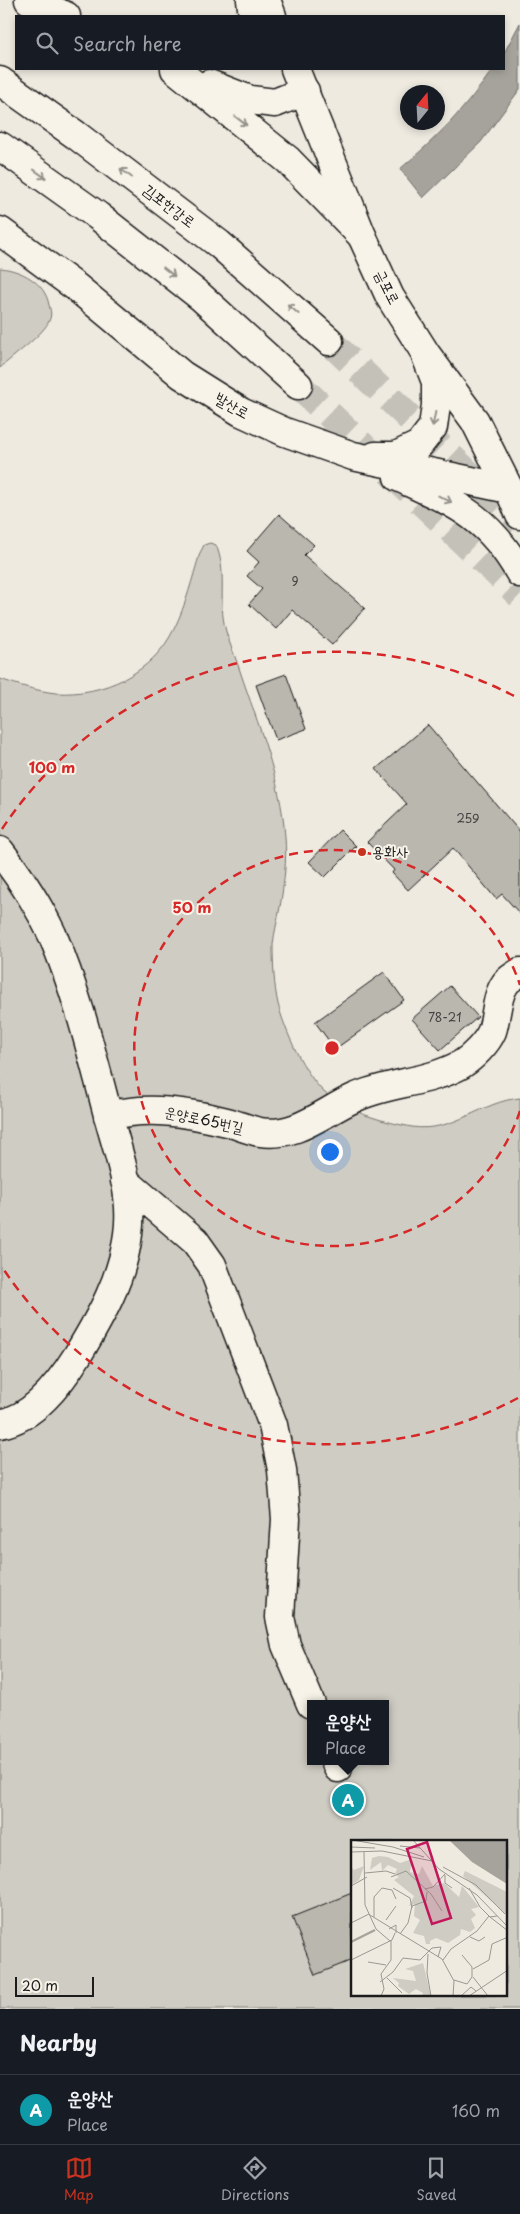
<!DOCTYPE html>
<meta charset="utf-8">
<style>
body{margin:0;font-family:"Playpen Sans","Poor Story",sans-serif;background:#242831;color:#f1f3f6}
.compass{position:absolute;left:400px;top:85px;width:45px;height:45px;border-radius:50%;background:#171b24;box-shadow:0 2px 8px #0003;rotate:18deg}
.scale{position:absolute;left:15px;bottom:12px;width:79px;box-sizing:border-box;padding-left:5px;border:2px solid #1c1c1c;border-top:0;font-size:14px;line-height:18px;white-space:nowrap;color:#1c1c1c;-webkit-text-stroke:4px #f7f3e8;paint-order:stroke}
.you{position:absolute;left:329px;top:1151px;width:18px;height:18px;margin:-12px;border:4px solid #fff;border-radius:50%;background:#1a73e8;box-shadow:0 0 0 8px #1a73e833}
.badge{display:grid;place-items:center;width:32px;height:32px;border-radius:50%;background:#c8321e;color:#fff;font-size:16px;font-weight:700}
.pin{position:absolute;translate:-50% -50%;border:2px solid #fff;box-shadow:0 1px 5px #0006}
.popup{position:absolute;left:307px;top:1700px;width:82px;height:65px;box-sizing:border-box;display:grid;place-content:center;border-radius:0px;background:#171b24;filter:drop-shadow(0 1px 4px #0005);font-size:16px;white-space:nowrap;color:#9ea1a6}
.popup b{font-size:19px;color:#f1f3f6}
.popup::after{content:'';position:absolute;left:50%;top:100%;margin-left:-10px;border:10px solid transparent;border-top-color:#171b24}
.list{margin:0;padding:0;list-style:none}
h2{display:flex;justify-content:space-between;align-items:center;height:65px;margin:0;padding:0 20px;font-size:21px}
h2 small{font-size:16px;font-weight:400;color:#9ea1a6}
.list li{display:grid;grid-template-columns:32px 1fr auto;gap:15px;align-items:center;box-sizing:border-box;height:70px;padding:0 20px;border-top:1px solid #363941}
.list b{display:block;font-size:19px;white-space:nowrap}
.list p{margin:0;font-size:16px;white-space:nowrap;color:#9ea1a6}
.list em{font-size:16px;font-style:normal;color:#9ea1a6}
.icon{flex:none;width:28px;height:28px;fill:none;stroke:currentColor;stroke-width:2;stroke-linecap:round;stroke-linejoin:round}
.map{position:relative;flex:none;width:520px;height:2009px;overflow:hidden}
.search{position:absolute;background:#171b24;box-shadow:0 2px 8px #0003;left:15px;right:15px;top:15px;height:55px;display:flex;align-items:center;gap:12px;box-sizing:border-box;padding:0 18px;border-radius:0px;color:#9ea1a6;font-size:19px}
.sheet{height:135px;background:#171b24}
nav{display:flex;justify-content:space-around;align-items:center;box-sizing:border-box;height:70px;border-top:1px solid #363941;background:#171b24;font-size:14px;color:#9ea1a6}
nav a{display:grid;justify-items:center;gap:2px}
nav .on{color:#c8321e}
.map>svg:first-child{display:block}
.green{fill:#cfccc3;stroke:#767470;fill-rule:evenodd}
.water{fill:#a6a39d;stroke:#6f6d69}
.building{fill:#bab7af;stroke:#1c1c1c}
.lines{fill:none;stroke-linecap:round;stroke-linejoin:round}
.highway-tunnel{stroke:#c4c1b9;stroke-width:28;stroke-dasharray:28 14;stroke-linecap:butt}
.minor-casing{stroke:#1c1c1c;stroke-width:31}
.major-casing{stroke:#1c1c1c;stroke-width:31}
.highway-casing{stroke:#1c1c1c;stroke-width:31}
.minor{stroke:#f7f3e8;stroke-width:28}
.major{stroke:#f7f3e8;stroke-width:28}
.highway{stroke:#f7f3e8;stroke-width:28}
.oneway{stroke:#94928c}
.ring{fill:none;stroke:#d62828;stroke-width:2.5;stroke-dasharray:9 6}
.poi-dot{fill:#c8321e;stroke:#f7f3e8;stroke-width:2}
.labels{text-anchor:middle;stroke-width:4;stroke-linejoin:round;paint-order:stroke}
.number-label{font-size:12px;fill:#444341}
.street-label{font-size:15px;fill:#1c1c1c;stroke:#f7f3e8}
.poi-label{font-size:15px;fill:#1c1c1c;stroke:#f7f3e8;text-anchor:start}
.inset-river{fill:none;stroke:#a6a39d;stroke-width:2.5}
.inset-road{fill:none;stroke:#9a9892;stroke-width:1}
.view{fill:#c2185b;fill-opacity:0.15;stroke:#c2185b;stroke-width:2.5}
.inset-edge{fill:none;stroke:#1c1c1c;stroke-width:2.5}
.centre{fill:#d62828;stroke:#f7f3e8;stroke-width:2.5}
.ring-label{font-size:15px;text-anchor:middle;font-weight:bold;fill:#d62828;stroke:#f7f3e8;stroke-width:4;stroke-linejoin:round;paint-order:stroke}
</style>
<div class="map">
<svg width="520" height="2009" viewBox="0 0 520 2009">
<rect width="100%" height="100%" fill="#eeeae0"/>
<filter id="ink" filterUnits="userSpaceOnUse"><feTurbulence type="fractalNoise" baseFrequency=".02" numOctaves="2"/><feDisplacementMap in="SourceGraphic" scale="10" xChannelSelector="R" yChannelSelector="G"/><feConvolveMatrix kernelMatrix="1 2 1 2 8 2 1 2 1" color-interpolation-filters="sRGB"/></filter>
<g filter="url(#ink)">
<path class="green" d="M0,268C21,270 45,282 49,305C51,312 52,316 48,323C41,336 12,357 0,368Z
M210,543L216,545C227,571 219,597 224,623C227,639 235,655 240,671C258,725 281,779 285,837C287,860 284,884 280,907C278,919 274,933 273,945C273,964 274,986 278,1004C285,1031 304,1074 325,1093C347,1112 384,1122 412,1127C454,1133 482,1101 520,1098V2009H0V679C18,685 37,691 56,693C103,696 153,673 174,629C186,605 192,579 200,553L204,545ZM310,1704H386V1761H310ZM352,1842H506V1995H352Z"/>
<path class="water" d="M520,23V89L481,142L423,198L400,169C438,137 464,110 493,69H504V53Z"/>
<path class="building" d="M279,514L314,545L304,555L365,608L332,645L292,610L276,629L249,604L262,589L247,576L259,562L247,551Z
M286,674L306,729L276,740L256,685Z
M428,725L520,832V914L502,894L496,899L453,848L408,890L392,873L394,870L367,842L407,804L376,769Z
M340,830L356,846L325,877L309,862Z
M384,972L404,1000L335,1049L315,1022Z
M450,986L478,1017L440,1050L412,1019Z
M352,1893V1960L315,1975L292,1917Z"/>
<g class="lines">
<path class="highway-tunnel" d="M329,341L520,523
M298,385L520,595"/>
<defs>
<path id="minor" d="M29,0L66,16
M251,0L253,16
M175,69L288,160L362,236
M209,84L250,100L275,103L305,91
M0,231L76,287L182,375L241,412L285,432L353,456L509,489
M375,456H396L419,445L433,427L436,405V382L426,356
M398,477C456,504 487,515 520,573
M0,851C20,877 38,904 52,934C77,992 92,1054 108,1115C118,1153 134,1194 128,1234C123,1278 100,1318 77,1356C60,1383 34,1418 0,1424
M108,1116C148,1106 187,1112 227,1122C238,1125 249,1130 260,1132C296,1138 323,1112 354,1098C388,1082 429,1083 462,1064C473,1057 487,1043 492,1031C497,1016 496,997 505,984C508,979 515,976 520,972
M125,1181L195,1241L212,1265L273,1425L282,1470L286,1519L280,1617L286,1645L311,1704
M335,1761L338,1768"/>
<path id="major" d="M266,0L272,16
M295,69L362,236L390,297L426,354L475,421L509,489L520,515"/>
<path id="highway" d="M0,81L76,135L219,244L329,341
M0,146L98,216L201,297L298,385"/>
</defs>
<use href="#minor" class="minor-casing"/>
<use href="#major" class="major-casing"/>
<use href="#highway" class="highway-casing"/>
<use href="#minor" class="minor"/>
<use href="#major" class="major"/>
<use href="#highway" class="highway"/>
</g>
<defs><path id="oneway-shaft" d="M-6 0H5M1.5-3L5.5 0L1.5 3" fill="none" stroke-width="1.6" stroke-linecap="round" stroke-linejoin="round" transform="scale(1.25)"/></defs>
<g class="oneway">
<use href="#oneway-shaft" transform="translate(241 121) rotate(38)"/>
<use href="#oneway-shaft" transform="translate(126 173) rotate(-143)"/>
<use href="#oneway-shaft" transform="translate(40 174) rotate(36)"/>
<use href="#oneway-shaft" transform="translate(169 272) rotate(38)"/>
<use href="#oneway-shaft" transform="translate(293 309) rotate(-139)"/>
<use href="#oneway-shaft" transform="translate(434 419) rotate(101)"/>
<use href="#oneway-shaft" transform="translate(445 499) rotate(27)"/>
</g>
</g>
<g class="ring">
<path d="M520 1111A198 198 0 1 1 520 985"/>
<path d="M518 1398A396 396 0 0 1 2 1267M2 829A396 396 0 0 1 518 698"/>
</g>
<circle class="poi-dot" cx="362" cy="852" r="5"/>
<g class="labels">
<g class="number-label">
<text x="295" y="586">9</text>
<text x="468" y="823">259</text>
<text x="445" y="1022">78-21</text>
</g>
<g class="street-label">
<text transform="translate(169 206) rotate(37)" y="5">김포한강로</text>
<text transform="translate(387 287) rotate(63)" y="5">금포로</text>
<text transform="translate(232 406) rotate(29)" y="5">발산로</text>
<text transform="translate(204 1120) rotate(12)" y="5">운양로65번길</text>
</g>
<g class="poi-label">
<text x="372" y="857">용화사</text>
</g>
</g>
<g transform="translate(351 1840)">
<rect width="156" height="156" fill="#eeeae0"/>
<path d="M28,16L37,17L49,23L61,19L59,32L68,34L71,26L82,46L93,43L108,57L111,46L128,67L120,69L125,75L120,79L124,88L119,92L110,89L109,95L97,103L85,98L79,101V104H75L73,96L62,93L69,80L63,76L64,64L58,66L63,56L43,40L48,37L44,34L46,29L37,25L31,31L30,22L19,30L21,18ZM13,26L8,40L0,45V27L3,30ZM114,31L156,52V75L112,36ZM72,123L80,156H71L72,153L65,149L58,154L47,146L48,143L42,138L65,141L62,131L54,129Z" fill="#cfccc3"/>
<path d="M98,0H156V44L121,22Z" fill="#a6a39d"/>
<path class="inset-river" d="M0,102L24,90"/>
<path class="inset-road" d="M1,0L42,7L73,17M62,0L88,29L126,55L157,87M49,6L69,8M0,7L24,8M0,12L31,11L81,21M13,12L14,65L25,89L39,101M92,27L125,45L154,74M14,33L35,31L44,34M94,35V43L101,48M40,37L55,31L80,54L91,71M0,46L16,37M42,48L59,58L61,68M118,48L129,67L139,77L146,76M74,49L82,47L94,34M19,75L91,119L103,141L102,156M23,77V57L31,48L41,50L45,59M139,77L157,91M35,80L45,66M0,83L18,74M38,89L45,85V93M49,94L57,83L61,66L75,61L76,52M119,97L128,101L134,97M77,114L76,133L80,156M0,120L41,100L44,93M92,120L100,109L126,91L138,76M17,122L35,125M122,129L138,120L141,104L157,97M122,137L137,156M36,138L51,153M103,140L116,144L121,137V127L111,115M29,142L42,132L52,118L69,120L81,108L90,107L87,117M30,156L33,149L30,134L40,120V100M110,156L120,147L125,151M118,156L157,130"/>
<path class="view" d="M76,2L100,78L81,84L56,9Z"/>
<rect width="156" height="156" class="inset-edge"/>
</g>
<circle cx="332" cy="1048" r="8" class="centre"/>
<g class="ring-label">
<text x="52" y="773">100 m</text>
<text x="192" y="913">50 m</text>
</g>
</svg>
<svg class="compass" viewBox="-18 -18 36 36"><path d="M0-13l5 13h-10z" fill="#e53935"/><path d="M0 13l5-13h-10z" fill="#9ea1a6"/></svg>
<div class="scale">20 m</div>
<div class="you"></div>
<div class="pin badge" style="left:348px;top:1800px;background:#0f9aa8">A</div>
<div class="popup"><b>운양산</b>Place</div>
<div class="search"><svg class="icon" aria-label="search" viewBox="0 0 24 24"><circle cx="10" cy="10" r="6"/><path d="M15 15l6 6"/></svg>Search here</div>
</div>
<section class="sheet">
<h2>Nearby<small></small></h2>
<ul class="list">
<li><span class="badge" style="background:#0f9aa8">A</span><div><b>운양산</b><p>Place</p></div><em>160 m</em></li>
</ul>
</section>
<nav>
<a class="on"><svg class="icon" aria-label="map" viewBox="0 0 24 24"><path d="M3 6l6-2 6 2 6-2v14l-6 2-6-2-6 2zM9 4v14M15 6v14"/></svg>Map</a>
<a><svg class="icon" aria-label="directions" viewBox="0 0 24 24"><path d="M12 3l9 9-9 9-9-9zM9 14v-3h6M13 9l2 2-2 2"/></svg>Directions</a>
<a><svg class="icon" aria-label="saved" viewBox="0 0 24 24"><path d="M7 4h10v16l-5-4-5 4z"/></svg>Saved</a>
</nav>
